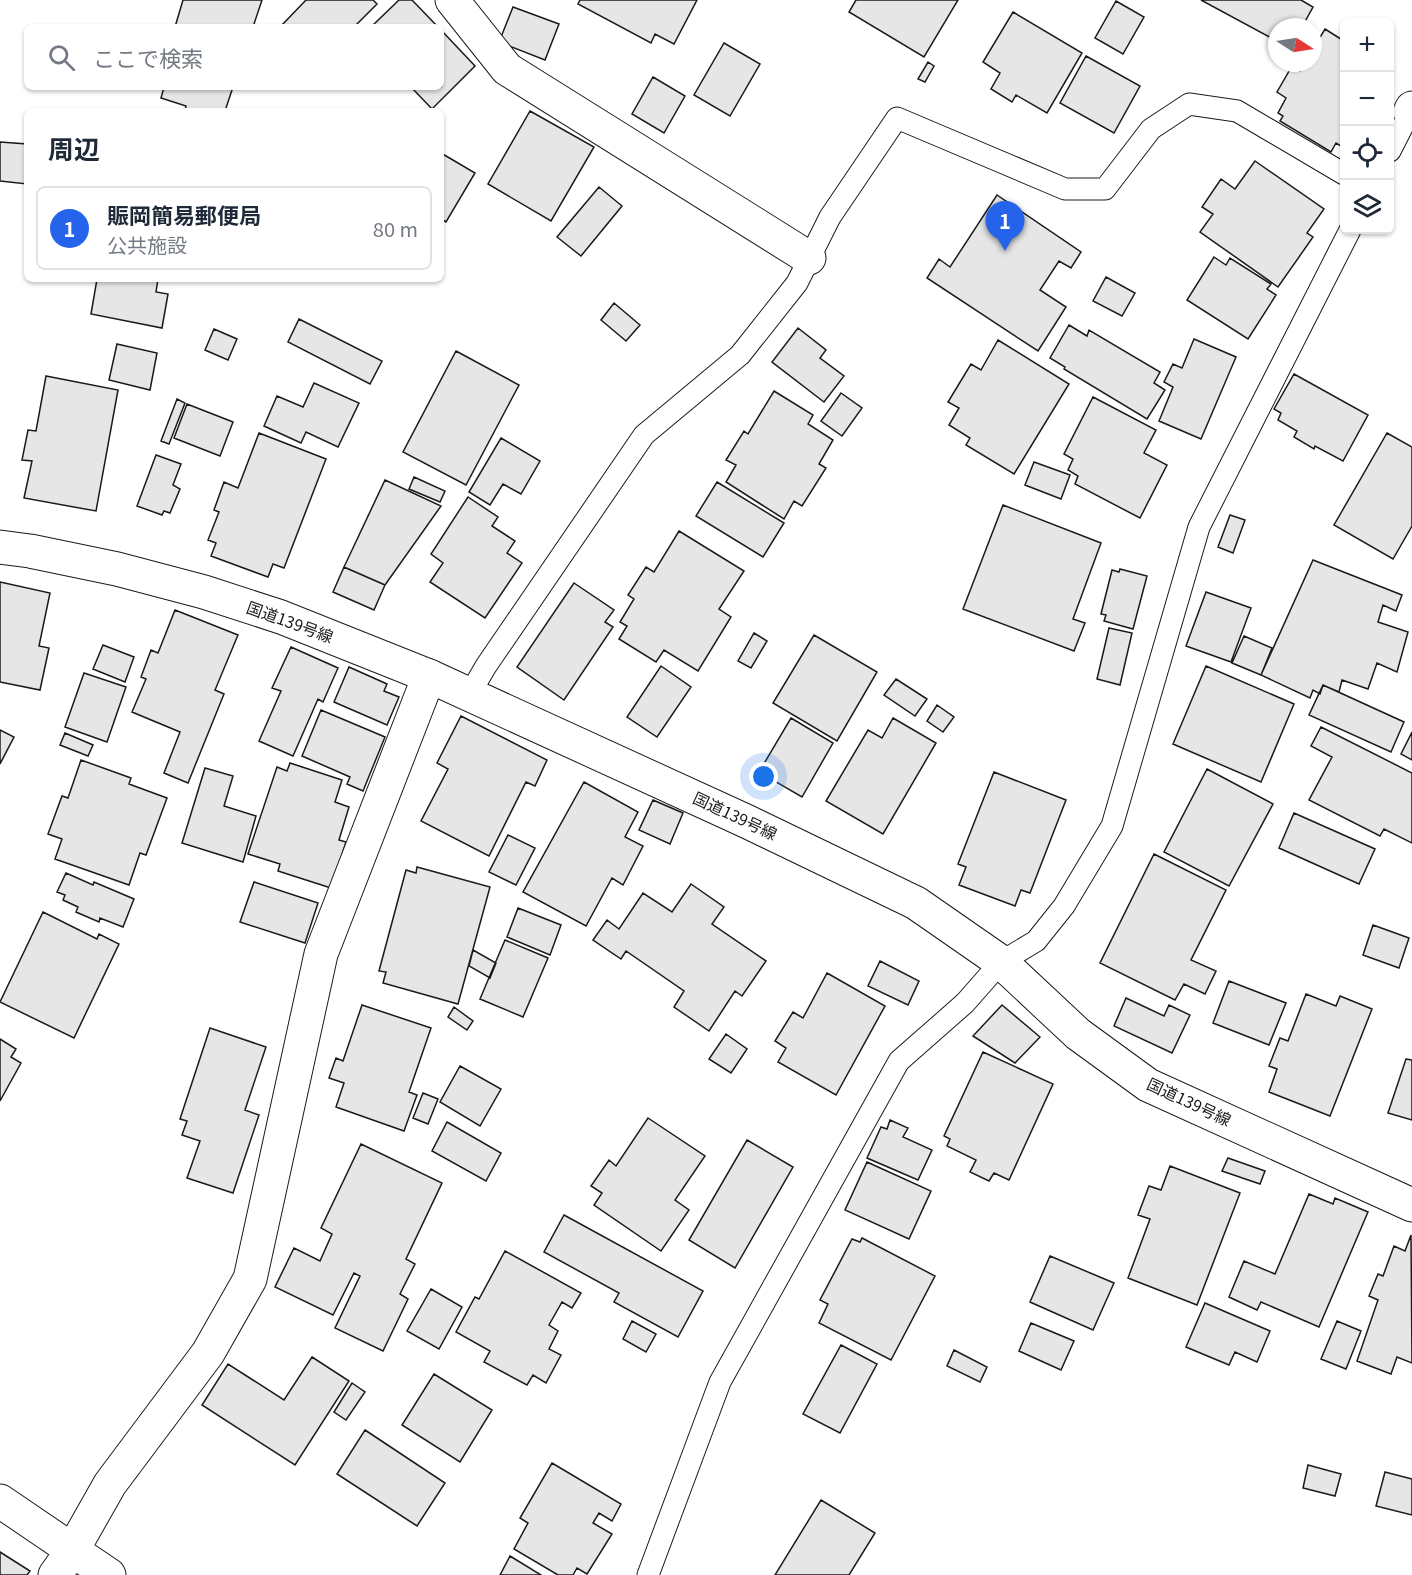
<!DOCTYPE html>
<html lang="ja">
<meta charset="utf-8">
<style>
body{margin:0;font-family:Georgia,"Noto Sans JP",serif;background:#f6f6f7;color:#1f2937}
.controls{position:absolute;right:18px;top:18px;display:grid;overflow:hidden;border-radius:9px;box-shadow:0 2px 4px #0004}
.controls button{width:54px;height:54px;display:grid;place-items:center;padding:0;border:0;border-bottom:2px solid #e0e1e3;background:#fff;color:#1f2937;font:30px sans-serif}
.compass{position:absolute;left:1268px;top:18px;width:54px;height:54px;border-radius:50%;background:#fff;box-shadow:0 2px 4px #0004;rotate:102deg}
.you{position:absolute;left:764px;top:777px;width:21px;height:21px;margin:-15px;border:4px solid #fff;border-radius:50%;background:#1a73e8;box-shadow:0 0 0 9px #1a73e833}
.badge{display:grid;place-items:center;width:39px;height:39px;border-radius:50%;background:#2563eb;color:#fff;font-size:20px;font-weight:700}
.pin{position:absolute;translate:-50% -50px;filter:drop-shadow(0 2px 3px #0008)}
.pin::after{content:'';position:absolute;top:32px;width:21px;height:18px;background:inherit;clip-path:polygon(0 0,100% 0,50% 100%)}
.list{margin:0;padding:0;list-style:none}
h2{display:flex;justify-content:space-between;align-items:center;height:78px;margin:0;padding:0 24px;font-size:26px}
h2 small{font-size:20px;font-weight:400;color:#747a83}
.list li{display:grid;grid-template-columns:39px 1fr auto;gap:18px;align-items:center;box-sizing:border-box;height:84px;margin:0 12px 12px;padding:0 12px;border:2px solid #e0e1e3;border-radius:9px}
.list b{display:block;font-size:22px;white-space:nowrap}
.list p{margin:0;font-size:20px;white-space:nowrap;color:#747a83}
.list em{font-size:20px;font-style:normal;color:#747a83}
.icon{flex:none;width:33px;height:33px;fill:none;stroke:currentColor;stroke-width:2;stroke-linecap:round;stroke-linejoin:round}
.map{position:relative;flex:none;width:1412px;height:1575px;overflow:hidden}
.search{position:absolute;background:#fff;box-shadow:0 2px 4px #0004;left:24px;top:24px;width:420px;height:66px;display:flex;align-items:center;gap:15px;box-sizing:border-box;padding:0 21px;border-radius:9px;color:#747a83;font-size:22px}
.panel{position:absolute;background:#fff;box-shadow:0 2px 4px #0004;left:24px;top:108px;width:420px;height:174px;border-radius:9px}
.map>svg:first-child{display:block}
.building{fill:#e6e6e6;stroke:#1a1a1a;stroke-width:1.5}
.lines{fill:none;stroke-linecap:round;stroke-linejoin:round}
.service-casing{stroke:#1a1a1a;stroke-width:23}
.minor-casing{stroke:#1a1a1a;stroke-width:35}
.trunk-casing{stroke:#1a1a1a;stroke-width:35}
.service{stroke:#fff;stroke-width:21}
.minor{stroke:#fff;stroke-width:33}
.trunk{stroke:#fff;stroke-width:33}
.labels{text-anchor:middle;stroke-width:4.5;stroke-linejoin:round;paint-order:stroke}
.street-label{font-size:16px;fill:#1a1a1a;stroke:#fff}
</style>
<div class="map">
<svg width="1412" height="1575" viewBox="0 0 1412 1575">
<rect width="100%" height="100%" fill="#fff"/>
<path class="building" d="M183,0H262L253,27H175Z
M306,0H373L377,4L354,27H284L282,25Z
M399,0H412L438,27H371Z
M580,0H697L674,44L655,34L651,43L578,4Z
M856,0H958L924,57L849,12Z
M1201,0H1301L1313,7L1302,27H1277V41Z
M1116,1L1144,17L1123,54L1095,38Z
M513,7L559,24L545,60L499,42Z
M1013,12L1082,53L1047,113L1016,95L1012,102L991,89L1000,73L983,62Z
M1325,29L1344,41V148L1336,143L1331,152L1280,121L1283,116L1278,113L1286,98L1277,92L1292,66L1300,71L1305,63H1313V49Z
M441,30L475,66L432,109L411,87H441Z
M724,43L760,64L730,116L694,95Z
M1086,56L1140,86L1114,133L1060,103Z
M928,62L934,66L925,82L918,79Z
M653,77L685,96L664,133L632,114Z
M164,87H233L225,111H185L186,106L161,98Z
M530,111L594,147L551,221L488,184Z
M0,142L27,144V184L0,181Z
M441,153L475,173L446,222L441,219Z
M1255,161L1324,209L1307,233L1313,237L1278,287L1200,232L1213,214L1202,207L1221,179L1235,189Z
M599,187L622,206L581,256L557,237Z
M997,195L1081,252L1071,268L1059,261L1040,290L1066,307L1038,351L927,278L939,259L950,267Z
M1214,257L1226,265L1230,258L1271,284L1267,289L1276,295L1248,339L1187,300Z
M1106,277L1135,293L1122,316L1093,301Z
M97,279H158L156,292L168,294L162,328L91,314Z
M614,303L640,325L626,341L601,320Z
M299,319L382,361L370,384L288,342Z
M1069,325L1087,336L1089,330L1160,372L1154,383L1165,390L1147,419L1064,369L1065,367L1050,358Z
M798,328L826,350L820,358L844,376L824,402L772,362Z
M214,329L237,339L228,360L205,350Z
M1194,339L1236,357L1201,439L1159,421L1173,387L1164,382L1173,364L1182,368Z
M998,340L1069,384L1014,474L966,445L970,438L949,425L959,408L948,402L971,364L981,370Z
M117,344L157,353L150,390L109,380Z
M456,351L519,385L466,485L403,452Z
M1294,374L1368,415L1343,461L1315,446L1314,449L1294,437L1297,431L1278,420L1281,413L1274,409Z
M46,376L118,390L96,511L24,498L32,461L22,460L28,430L36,431Z
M314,383L359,403L338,447L306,432L301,443L264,426L277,396L303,407Z
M774,391L813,415L808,424L833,440L819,464L826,468L802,506L794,501L784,519L726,482L736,465L726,460L744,431L748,434Z
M841,393L862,408L842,436L821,421Z
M1093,397L1156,430L1144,453L1167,465L1140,518L1075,484L1078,476L1068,470L1073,459L1064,454Z
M177,399L185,403L169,444L161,441Z
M187,404L233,422L220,456L174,438Z
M259,433L326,459L284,568L273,564L268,577L211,556L216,543L208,540L219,512L214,510L224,482L238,488Z
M1387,433L1412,447V526L1393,559L1334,525Z
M501,438L540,461L521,494L503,484L490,505L469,492Z
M156,455L181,464L173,485L180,489L170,513L164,511L162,515L137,506Z
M1034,462L1070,475L1061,499L1025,485Z
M414,477L445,491L440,502L409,489Z
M385,480L441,506L385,585L344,567Z
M717,482L784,523L763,557L696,516Z
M468,497L498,517L492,526L515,541L507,553L522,563L485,618L430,582L443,563L431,554Z
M1003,505L1101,543L1073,619L1085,623L1074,651L963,609Z
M1230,515L1245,520L1233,553L1218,547Z
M679,531L744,571L719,609L731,617L698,671L664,650L656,662L619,639L627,626L620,622L634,599L628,595L646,567L654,572Z
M1313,560L1402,595L1396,611L1383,605L1378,622L1408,632L1397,672L1377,663L1368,689L1342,680L1339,692L1323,685L1320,694L1313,690L1310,698L1261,675Z
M344,567L385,585L374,610L333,592Z
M1120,569L1147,576L1133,629L1104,621L1106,615L1101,614L1112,570L1119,572Z
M0,582L50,593L39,646L49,648L40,690L0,682Z
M574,583L614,610L605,622L613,627L564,700L517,667Z
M1206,592L1251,608L1231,662L1186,646Z
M175,610L238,635L215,690L224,694L188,783L164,773L180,732L132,712L146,679L141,677L151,650L158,653Z
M1109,628L1132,633L1120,685L1097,679Z
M754,633L767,641L751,668L738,661Z
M814,635L877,672L837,741L773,703Z
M1244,636L1272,648L1261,675L1232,663Z
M103,645L134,657L125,682L93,669Z
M291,647L338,668L323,702L318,699L293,756L259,741L281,691L272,688Z
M661,666L691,687L657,737L627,717Z
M1206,666L1294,704L1261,782L1173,744Z
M349,667L387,684L384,691L399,697L387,725L334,702Z
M84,673L126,687L107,742L65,727Z
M896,679L927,699L915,716L884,695Z
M1323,685L1404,722L1391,752L1309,715Z
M937,705L954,717L943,732L927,721Z
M321,710L385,737L363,791L347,784L350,777L302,756Z
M461,716L547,760L535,786L526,782L489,856L421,821L448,769L437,763Z
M791,718L833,743L802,797L759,772Z
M893,718L936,743L883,834L826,801L868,730L882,738Z
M1321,727L1412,773V843L1384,829L1380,836L1309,800L1332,757L1311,746Z
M0,730L14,737L0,764Z
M1412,732V760L1401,754Z
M65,733L93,745L88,756L60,745Z
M81,760L131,778L129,784L167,798L146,855L140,853L129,885L55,859L62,839L48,834L62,796L68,798Z
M290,763L342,780L335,802L349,807L339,840L346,842L331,888L278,871L280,864L248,854L277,767L287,771Z
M205,768L233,776L224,806L256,816L243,862L182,843Z
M1207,769L1273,804L1229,886L1164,852Z
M994,772L1066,800L1030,893L1021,890L1015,906L959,885L966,867L958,864Z
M584,782L638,812L625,837L643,846L623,885L612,878L586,926L523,892Z
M653,800L683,813L670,844L639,830Z
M1294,813L1375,849L1359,884L1279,848Z
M508,835L535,848L516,885L489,872Z
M1154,854L1226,890L1191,960L1216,971L1205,994L1184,984L1175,1000L1100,963Z
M417,867L490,887L458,1004L383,983L386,972L379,971L406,870L416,873Z
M66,873L93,885L94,882L134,899L123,927L100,918L99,922L76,912L78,907L63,900L65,895L57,892Z
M254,882L318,903L305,943L240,922Z
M691,884L724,907L712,924L766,961L742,996L735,991L709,1031L674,1007L684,991L626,951L621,959L593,940L607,920L619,929L643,893L672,912Z
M518,908L561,925L550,955L507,937Z
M43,912L97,939L99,934L119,944L74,1038L0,1002Z
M1373,925L1409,938L1399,968L1363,955Z
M505,940L548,958L523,1017L480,999Z
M473,950L496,963L490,978L469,966Z
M880,961L919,981L908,1005L868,986Z
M827,973L885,1006L836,1095L778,1062L786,1048L775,1041L793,1012L803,1018Z
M1229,981L1286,1003L1269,1045L1213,1023Z
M1306,994L1336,1006L1340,996L1372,1009L1330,1116L1269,1092L1277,1069L1269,1066L1280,1038L1288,1041Z
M1126,998L1164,1016L1169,1005L1190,1015L1172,1053L1114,1026Z
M362,1005L431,1028L409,1092L417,1095L404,1131L336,1107L344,1083L329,1078L336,1058L343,1061Z
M1002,1005L1040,1037L1015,1063L973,1036Z
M454,1007L473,1021L467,1030L448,1017Z
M210,1028L266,1047L245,1110L259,1115L233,1193L187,1178L200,1141L182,1135L187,1121L180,1119Z
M726,1034L747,1049L731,1073L709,1059Z
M0,1039L16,1049L11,1057L21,1063L0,1101Z
M983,1052L1053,1084L1009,1180L994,1173L989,1181L970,1172L976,1160L947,1146L950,1139L944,1136Z
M1406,1059L1412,1060V1120L1388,1113Z
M460,1066L501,1089L480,1126L440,1102Z
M423,1093L438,1099L428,1124L413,1118Z
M648,1118L705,1156L675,1200L689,1210L661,1251L594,1205L602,1193L591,1186L609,1160L616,1166Z
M890,1120L908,1128L903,1137L932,1150L918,1180L867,1158L881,1127L887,1129Z
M447,1122L501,1153L486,1181L432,1151Z
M747,1140L793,1167L735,1268L689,1240Z
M361,1144L442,1183L406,1259L415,1264L400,1294L408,1299L383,1351L335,1328L360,1276L354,1273L333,1315L275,1287L294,1248L320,1261L332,1234L321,1228Z
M1228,1158L1265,1171L1260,1184L1222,1171Z
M867,1162L931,1191L909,1239L845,1210Z
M1170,1166L1240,1193L1197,1305L1128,1278L1150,1219L1138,1215L1149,1186L1161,1190Z
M1309,1194L1333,1204L1335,1198L1368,1212L1319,1327L1261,1302L1257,1310L1229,1297L1244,1261L1275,1274Z
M564,1215L703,1291L678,1337L614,1302L619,1293L544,1252Z
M1411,1235L1412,1363L1397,1357L1391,1374L1357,1361L1378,1300L1369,1296L1378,1274L1383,1276L1394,1246L1405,1251Z
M862,1238L935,1276L891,1360L819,1323L828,1304L820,1300L852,1239L860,1242Z
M505,1251L581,1293L572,1308L562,1302L549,1325L558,1331L549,1349L561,1355L546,1383L533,1375L527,1385L484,1362L490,1351L456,1332L475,1297L479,1299Z
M1050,1256L1114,1283L1093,1330L1030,1302Z
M431,1289L462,1307L439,1349L407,1331Z
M1205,1303L1270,1331L1257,1362L1235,1352L1229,1365L1186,1347Z
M632,1321L656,1334L646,1352L623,1339Z
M1337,1321L1361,1331L1346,1369L1321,1359Z
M1031,1323L1074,1341L1061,1370L1019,1351Z
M841,1345L877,1364L840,1433L803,1414Z
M954,1350L987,1367L980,1382L947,1366Z
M312,1357L349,1381L295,1465L202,1405L228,1364L284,1400Z
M434,1374L492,1410L460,1462L402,1425Z
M352,1383L365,1392L346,1420L334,1412Z
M365,1430L445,1483L417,1526L337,1474Z
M552,1463L621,1504L612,1521L599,1513L593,1523L612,1534L587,1574L577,1568L573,1575H558L514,1549L528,1523L520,1518Z
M1308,1465L1341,1474L1335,1496L1303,1488Z
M1385,1472L1412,1479V1515L1376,1506Z
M821,1500L875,1533L849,1575H775Z
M0,1552L30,1571L27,1575H0Z
M510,1556L541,1575H500Z"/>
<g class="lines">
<defs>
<path id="service" d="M1390,151L1410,112L1412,113
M469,695L486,666L644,435L740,355L797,283L830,217L897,118L1065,189H1105L1151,129L1189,104L1237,111L1344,174
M648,1575L720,1382L899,1061L965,1003L1001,962L1036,941L1064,906L1112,826L1199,527L1350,230"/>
<path id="minor" d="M452,0L507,69L809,258
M1410,112L1412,108
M0,1501L109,1575
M55,1575L72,1551L110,1484L208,1353L250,1279L321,954L429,676"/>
<path id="trunk" d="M0,547L30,551L117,569L204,592L281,617L429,676L748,822L916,903L1001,962L1078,1034L1148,1085L1412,1205"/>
</defs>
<use href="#service" class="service-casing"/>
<use href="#minor" class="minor-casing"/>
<use href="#trunk" class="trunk-casing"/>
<use href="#service" class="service"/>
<use href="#minor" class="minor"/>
<use href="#trunk" class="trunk"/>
</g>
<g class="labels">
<g class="street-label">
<text transform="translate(290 622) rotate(20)" y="6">国道139号線</text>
<text transform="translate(735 816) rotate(25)" y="6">国道139号線</text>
<text transform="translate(1189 1102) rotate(25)" y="6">国道139号線</text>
</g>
</g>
</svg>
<div class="controls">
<button>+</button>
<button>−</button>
<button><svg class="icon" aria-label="locate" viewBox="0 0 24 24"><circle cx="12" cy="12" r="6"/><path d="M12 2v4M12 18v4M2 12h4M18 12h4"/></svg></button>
<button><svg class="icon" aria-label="layers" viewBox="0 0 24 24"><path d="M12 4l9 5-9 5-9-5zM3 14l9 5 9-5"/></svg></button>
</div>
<svg class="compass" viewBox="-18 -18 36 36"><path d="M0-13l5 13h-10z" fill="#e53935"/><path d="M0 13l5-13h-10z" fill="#747a83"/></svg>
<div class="you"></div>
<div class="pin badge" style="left:1005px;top:251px">1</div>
<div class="search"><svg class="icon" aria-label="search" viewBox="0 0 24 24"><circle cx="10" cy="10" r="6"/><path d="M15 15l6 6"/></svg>ここで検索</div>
<section class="panel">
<h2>周辺<small></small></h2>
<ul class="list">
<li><span class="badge">1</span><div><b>賑岡簡易郵便局</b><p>公共施設</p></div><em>80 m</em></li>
</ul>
</section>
</div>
